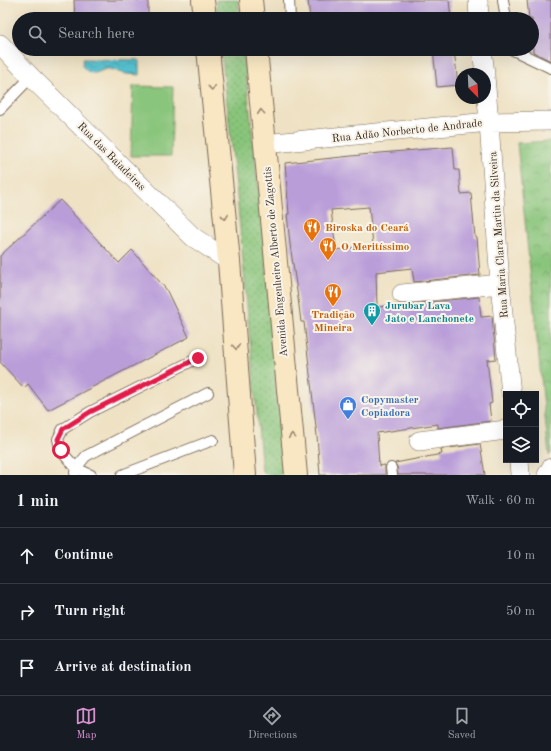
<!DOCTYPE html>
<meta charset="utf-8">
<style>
body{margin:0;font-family:"Old Standard TT",serif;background:#242831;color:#f1f3f6}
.controls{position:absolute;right:12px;bottom:12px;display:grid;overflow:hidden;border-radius:0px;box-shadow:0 4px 16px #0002}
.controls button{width:36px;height:36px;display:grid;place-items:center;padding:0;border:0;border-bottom:1px solid #363941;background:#171b24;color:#f1f3f6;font:20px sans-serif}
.compass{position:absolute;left:455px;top:68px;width:36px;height:36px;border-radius:50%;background:#171b24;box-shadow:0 4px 16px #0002;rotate:156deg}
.stop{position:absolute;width:12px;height:12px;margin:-9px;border:3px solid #e11d48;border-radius:50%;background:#fff}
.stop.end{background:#e11d48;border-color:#fff;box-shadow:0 1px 4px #0008}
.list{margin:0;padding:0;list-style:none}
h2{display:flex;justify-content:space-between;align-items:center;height:52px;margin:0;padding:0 16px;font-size:17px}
h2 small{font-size:13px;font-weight:400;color:#9ea1a6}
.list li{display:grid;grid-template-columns:26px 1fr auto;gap:12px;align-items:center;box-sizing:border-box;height:56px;padding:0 16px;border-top:1px solid #363941}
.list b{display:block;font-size:15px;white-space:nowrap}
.list em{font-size:13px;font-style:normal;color:#9ea1a6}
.icon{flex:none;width:22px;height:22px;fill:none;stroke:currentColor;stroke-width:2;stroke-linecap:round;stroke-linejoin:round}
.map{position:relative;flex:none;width:551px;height:475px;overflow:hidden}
.search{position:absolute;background:#171b24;box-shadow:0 4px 16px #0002;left:12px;right:12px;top:12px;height:44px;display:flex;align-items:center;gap:10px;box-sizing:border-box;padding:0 14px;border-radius:22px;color:#9ea1a6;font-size:15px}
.sheet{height:220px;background:#171b24}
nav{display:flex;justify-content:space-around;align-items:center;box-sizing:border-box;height:56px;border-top:1px solid #363941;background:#171b24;font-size:11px;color:#9ea1a6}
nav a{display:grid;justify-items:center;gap:2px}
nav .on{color:#d690ce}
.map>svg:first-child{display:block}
.grass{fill:url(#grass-dots);stroke:#62784c}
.park{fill:url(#park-crowns);stroke:#62784c}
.pitch{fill:#89c57b;stroke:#62784c}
.water{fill:url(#water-waves);stroke:#497678}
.building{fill:#b99dd9;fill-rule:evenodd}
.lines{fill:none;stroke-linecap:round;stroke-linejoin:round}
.service-casing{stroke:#7a6a58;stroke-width:12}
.minor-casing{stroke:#7a6a58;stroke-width:20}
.secondary-casing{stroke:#7a6a58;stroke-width:24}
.service{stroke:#fff;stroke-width:10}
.minor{stroke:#fff;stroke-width:19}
.secondary{stroke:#f9e7c3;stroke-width:22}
.oneway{stroke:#9a8870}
.route{stroke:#e11d48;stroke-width:5}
.labels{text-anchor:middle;stroke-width:4;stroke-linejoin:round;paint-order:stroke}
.street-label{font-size:11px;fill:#3b2a1e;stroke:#f7f3e8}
.food-label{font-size:11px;font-weight:bold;fill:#c56008;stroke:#f7f3e8;text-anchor:start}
.culture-label{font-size:11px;font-weight:bold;fill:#0d838f;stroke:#f7f3e8;text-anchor:start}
.shop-label{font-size:11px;font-weight:bold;fill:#366cbe;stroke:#f7f3e8;text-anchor:start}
</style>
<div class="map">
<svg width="551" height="475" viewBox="0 0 551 475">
<defs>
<pattern id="grass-dots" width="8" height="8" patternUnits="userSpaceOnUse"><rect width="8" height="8" fill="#89c57b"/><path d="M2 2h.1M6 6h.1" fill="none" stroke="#71a064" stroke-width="1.8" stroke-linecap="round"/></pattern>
<pattern id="park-crowns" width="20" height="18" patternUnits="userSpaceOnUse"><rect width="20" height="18" fill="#89c57b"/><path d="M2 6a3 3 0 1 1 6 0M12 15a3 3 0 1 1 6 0" fill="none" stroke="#71a064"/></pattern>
<pattern id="water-waves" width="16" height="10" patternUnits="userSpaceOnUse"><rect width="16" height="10" fill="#57c2d1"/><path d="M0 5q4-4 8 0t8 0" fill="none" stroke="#499ea9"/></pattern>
</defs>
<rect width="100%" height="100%" fill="#f7f3e8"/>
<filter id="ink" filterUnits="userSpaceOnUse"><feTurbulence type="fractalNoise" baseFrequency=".025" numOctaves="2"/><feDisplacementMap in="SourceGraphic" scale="8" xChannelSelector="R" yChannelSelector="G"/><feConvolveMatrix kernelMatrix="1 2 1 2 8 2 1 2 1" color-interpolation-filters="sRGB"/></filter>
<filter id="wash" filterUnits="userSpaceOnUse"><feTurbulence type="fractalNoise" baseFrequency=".012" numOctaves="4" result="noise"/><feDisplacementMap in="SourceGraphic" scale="16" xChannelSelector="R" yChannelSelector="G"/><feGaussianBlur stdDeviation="0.9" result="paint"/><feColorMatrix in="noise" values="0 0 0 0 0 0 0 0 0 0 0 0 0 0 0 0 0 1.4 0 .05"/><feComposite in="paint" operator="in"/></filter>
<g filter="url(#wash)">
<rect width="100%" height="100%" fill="#efe2c4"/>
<path class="grass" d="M216,0H238L240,19H218Z
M221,49H243L259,192L286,465L283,472L280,475H268L262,471L237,196Z"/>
<path class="park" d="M551,141V453L549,456L517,143Z"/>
<path class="pitch" d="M133,86L173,87L171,156H131Z"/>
<path class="water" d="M83,59L139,60V75C134,74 128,75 123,73C119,72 115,70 111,69C99,67 96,81 82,66Z"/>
<g id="blocks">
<path class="building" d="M74,0H148V19H75Z
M308,0H449L451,19H310Z
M527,0H551V61L533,52L532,19H529Z
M433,49H454L458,85L437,87Z
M453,147L455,170H459L461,194L471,193L475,237H477L480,275L414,282L412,268L376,272L377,307L479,297L481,317L492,316L496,359L487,360L492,403L489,404L491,421L438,428V424L377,433L379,466L385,465V475H320L317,436L304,322H301L298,298L290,244L287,214H289L285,163L380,153ZM369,207L373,245L336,250L331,210Z
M60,200L119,263L132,250L166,289L189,337L48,410L28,384L24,388L0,362V256Z
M480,444L485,475H398L397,467L395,463L442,454L441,449Z"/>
</g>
</g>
<g filter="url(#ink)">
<use href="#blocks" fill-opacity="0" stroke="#7a6a58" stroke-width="1"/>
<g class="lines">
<defs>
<path id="service" d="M289,0L290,19
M503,0L506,19
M513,49V50L551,68
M0,109L31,77
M391,468L392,475
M75,473L76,468L86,456L208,393
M91,475L76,468L61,451L58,439L63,429L90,412L198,358
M122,475L213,440"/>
<path id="minor" d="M478,0L479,19
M0,44L31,77L193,237L229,261
M482,49L485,74
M485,76L489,122L500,284L511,394
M264,144L489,122L551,121
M402,294L500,284
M419,441L506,430
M519,460L520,475
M547,475L551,468"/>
<path id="secondary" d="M203,0L205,19
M251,0L253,19
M208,49L229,261L245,475
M256,49L296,475"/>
</defs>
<use href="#service" class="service-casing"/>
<use href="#minor" class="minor-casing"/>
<use href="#secondary" class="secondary-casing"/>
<use href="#service" class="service"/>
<use href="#minor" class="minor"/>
<use href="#secondary" class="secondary"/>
</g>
<defs><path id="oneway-chevron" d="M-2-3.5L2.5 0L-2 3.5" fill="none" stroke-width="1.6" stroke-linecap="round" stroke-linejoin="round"/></defs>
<g class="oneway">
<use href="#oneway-chevron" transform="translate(212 88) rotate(84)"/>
<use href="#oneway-chevron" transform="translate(261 112) rotate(-95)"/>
<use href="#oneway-chevron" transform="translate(225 217) rotate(84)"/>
<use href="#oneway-chevron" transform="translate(236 347) rotate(86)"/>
<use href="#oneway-chevron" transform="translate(292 436) rotate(-95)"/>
</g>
</g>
<g class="lines" filter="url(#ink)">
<path class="route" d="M61,450L58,439L63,429L90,412L198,358"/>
</g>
<defs>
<symbol id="restaurant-pin" viewBox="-11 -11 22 30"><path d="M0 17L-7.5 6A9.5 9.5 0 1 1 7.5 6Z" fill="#e8710a" stroke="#f7f3e8"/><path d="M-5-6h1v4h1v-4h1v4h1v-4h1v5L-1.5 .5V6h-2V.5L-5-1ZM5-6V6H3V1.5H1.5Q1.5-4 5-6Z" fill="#fff"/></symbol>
<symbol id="building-pin" viewBox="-11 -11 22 30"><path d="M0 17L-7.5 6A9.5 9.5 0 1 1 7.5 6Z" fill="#0f9aa8" stroke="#f7f3e8"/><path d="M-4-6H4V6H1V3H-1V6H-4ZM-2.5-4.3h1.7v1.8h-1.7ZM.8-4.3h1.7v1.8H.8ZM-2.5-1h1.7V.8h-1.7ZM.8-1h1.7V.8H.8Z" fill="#fff"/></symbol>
<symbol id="shop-pin" viewBox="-11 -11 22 30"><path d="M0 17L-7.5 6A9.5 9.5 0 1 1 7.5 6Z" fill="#3f7fe0" stroke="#f7f3e8"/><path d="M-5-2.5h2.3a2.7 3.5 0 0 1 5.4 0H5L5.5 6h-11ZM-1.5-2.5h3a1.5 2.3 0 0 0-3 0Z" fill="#fff"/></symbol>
</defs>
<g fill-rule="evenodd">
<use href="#restaurant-pin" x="302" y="217" width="20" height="27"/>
<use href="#restaurant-pin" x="318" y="236" width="20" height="27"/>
<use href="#restaurant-pin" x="323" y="282" width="20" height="27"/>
<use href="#building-pin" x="362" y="301" width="20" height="27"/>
<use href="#shop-pin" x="338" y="395" width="20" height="27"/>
</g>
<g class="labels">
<g class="street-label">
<text transform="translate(407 130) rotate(-6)" y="4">Rua Adão Norberto de Andrade</text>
<text transform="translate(112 156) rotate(45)" y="4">Rua das Baiadeiras</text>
<text transform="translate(498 235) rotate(-94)" y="4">Rua Maria Clara Martin da Silveira</text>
<text transform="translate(275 262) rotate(-95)" y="4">Avenida Engenheiro Alberto de Zagottis</text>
</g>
<g class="food-label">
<text x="325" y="231">Biroska do Ceará</text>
<text x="341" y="250">O Meritíssimo</text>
<text x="333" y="318" text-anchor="middle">Tradição<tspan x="333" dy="13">Mineira</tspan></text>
</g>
<g class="culture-label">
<text x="385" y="309">Jurubar Lava<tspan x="385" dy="13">Jato e Lanchonete</tspan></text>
</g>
<g class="shop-label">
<text x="361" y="403">Copymaster<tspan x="361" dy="13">Copiadora</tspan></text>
</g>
</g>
</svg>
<div class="controls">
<button><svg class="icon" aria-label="locate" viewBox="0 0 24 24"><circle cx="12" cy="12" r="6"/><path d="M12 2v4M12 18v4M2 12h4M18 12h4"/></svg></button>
<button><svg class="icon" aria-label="layers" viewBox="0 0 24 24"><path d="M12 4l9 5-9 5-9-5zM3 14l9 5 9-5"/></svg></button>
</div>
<svg class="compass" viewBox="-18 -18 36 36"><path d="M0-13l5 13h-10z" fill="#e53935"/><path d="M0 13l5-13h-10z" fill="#9ea1a6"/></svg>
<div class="stop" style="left:61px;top:450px"></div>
<div class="stop end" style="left:198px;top:358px"></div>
<div class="search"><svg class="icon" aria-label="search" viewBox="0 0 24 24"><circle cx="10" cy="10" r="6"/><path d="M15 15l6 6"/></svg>Search here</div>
</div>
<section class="sheet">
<h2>1 min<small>Walk · 60 m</small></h2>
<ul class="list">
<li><svg class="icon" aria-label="ahead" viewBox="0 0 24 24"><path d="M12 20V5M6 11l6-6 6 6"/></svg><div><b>Continue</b></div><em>10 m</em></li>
<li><svg class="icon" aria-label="right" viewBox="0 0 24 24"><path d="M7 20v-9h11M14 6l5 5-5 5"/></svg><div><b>Turn right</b></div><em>50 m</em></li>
<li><svg class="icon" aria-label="arrive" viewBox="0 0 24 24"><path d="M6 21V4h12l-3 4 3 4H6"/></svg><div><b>Arrive at destination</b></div></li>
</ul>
</section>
<nav>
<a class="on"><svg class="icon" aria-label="map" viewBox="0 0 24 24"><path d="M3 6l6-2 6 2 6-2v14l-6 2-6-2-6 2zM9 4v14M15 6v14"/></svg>Map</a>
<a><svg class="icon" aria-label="directions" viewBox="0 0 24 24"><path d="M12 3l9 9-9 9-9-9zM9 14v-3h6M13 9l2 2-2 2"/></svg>Directions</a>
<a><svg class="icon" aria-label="saved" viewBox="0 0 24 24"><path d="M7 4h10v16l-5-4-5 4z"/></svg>Saved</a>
</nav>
